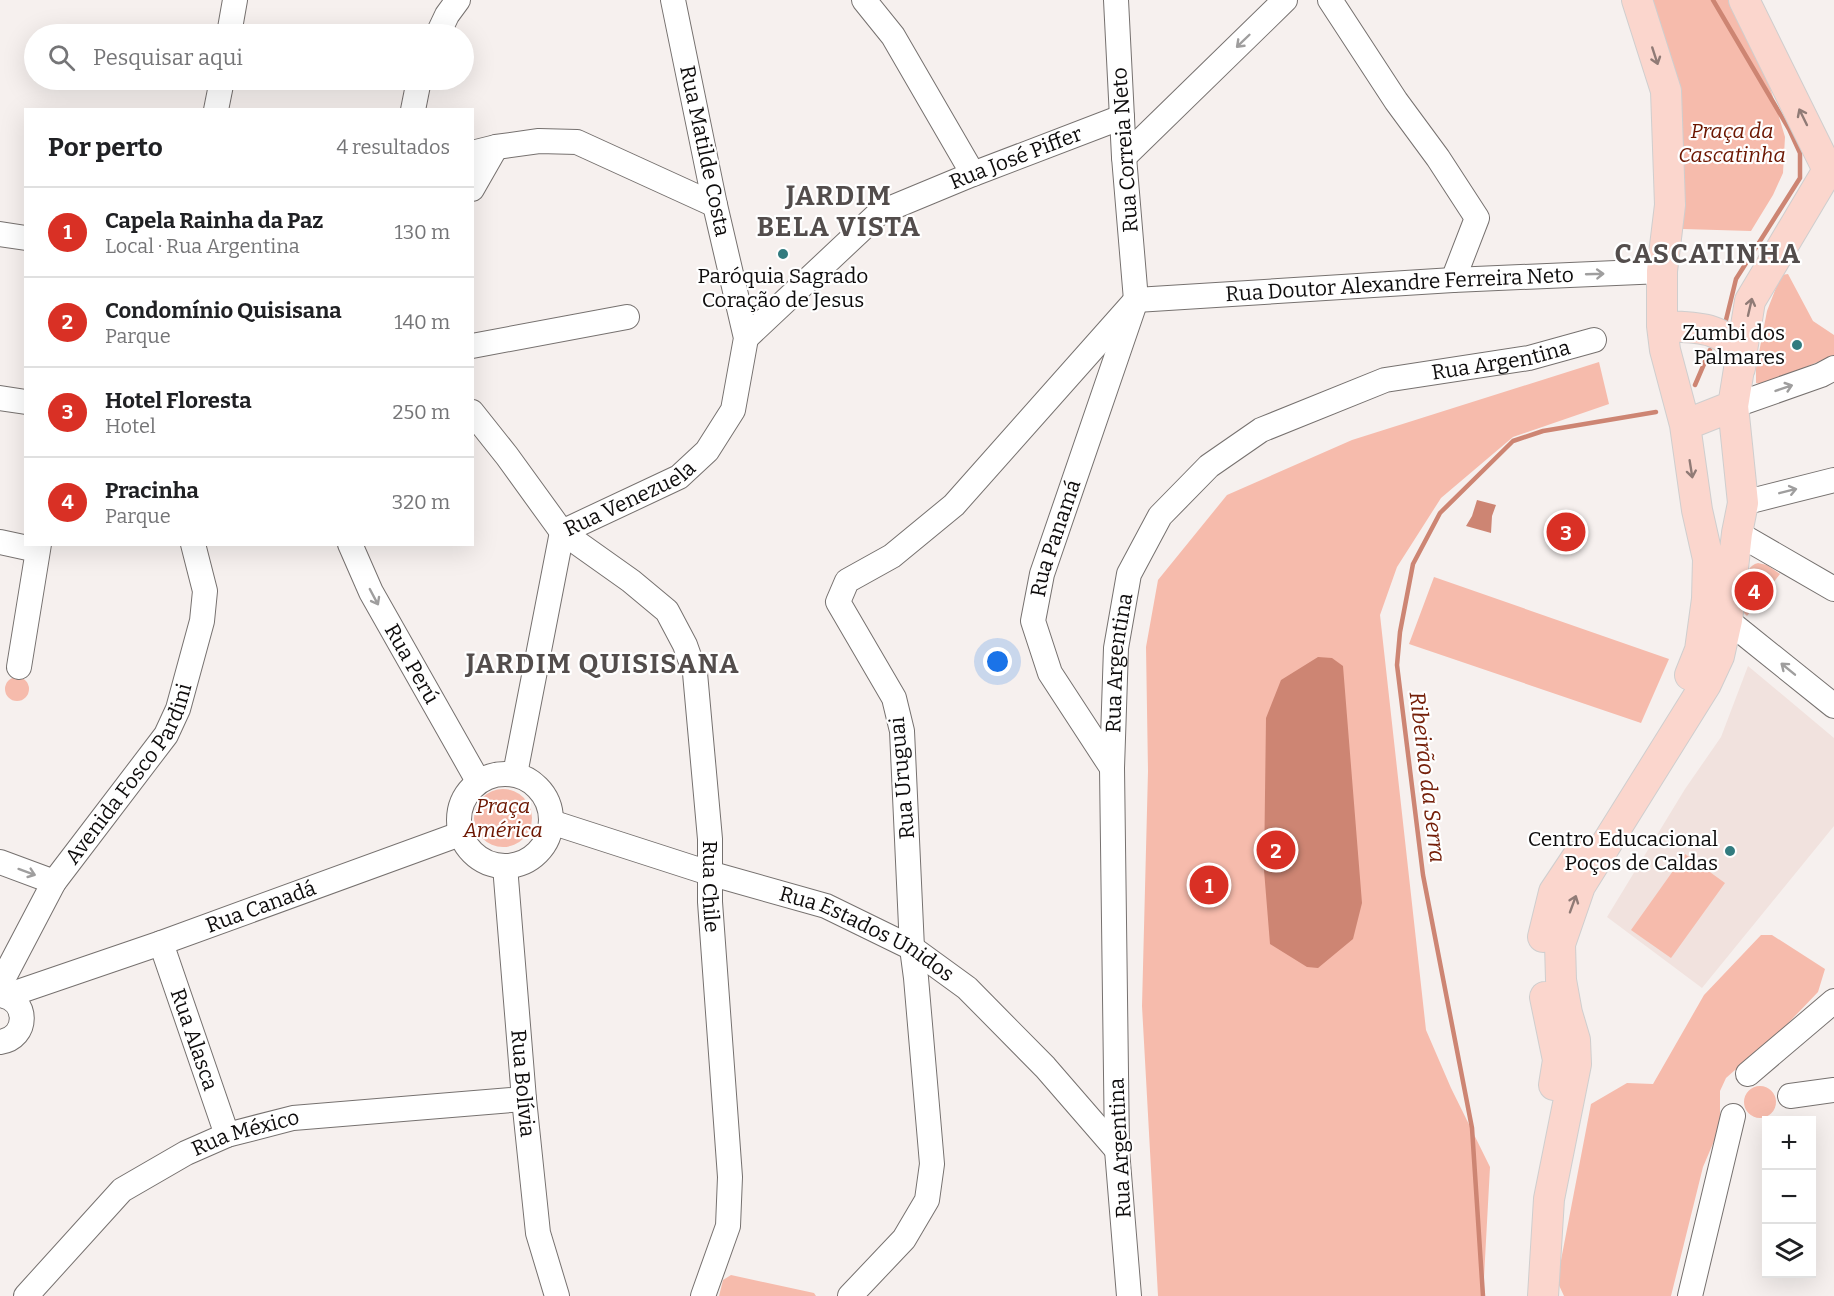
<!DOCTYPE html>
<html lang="pt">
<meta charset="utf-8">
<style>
body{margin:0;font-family:Bitter,serif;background:#f2f2f2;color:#202124}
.controls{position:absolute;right:18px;bottom:18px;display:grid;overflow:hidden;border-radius:0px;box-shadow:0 6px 24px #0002}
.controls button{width:54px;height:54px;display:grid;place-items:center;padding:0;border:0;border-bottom:2px solid #e0e0e0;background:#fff;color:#202124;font:30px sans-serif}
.you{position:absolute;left:998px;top:662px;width:21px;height:21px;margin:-15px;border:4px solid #fff;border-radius:50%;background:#1a73e8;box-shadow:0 0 0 9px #1a73e833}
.badge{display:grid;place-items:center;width:39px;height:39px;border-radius:50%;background:#d93025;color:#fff;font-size:20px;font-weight:700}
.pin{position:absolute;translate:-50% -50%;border:3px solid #fff;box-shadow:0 2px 6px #0006}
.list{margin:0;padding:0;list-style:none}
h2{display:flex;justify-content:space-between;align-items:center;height:78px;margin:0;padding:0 24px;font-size:26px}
h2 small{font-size:20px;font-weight:400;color:#757577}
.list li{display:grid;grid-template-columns:39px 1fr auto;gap:18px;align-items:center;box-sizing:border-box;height:90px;padding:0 24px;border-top:2px solid #e0e0e0}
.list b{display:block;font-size:22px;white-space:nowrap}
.list p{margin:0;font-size:20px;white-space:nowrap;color:#757577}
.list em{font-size:20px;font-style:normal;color:#757577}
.icon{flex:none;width:33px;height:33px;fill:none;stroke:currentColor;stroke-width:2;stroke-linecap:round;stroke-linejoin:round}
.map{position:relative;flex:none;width:1834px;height:1296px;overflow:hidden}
.search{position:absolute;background:#fff;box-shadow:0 6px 24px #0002;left:24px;top:24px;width:450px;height:66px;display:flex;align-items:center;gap:15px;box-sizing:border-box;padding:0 21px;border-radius:33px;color:#757577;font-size:22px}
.panel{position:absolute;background:#fff;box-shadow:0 6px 24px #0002;left:24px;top:108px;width:450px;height:438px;border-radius:0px}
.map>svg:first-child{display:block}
.built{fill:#f1e2de}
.green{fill:#f6bbac}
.water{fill:#cd8573}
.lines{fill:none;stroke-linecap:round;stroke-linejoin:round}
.stream{stroke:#cd8573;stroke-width:4.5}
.minor-casing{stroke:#76716f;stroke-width:26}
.major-casing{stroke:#cfcece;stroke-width:32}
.minor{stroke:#fff;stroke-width:24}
.major{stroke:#fbd6cd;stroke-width:30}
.oneway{stroke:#9f9e9e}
.oneway2{stroke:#907b76}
.poi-dot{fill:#327b7f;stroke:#fff;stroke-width:2}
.labels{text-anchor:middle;stroke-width:4.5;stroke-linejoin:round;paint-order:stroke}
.park-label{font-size:21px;font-style:italic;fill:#6c1600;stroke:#fff}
.street-label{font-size:21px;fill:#0e0c0c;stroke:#fff}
.poi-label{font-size:21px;fill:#0e0c0c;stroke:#fff;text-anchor:end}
.water-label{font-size:22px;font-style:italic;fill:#75200a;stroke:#fff}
.district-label{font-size:27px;font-weight:bold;letter-spacing:1.5px;fill:#534d4c;stroke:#fff}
</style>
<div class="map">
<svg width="1834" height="1296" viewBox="0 0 1834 1296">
<rect width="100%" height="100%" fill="#f6f0ee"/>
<path class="built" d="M1748,666L1834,738V826L1702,988L1607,917L1685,789L1721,737Z"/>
<path class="green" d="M1652,0H1728L1761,57L1785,137L1783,173L1773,195L1751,231L1683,229L1678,108Z
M1788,274L1813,321L1834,335V355L1764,385L1756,383V368L1767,311L1781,275Z
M1599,362L1609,404L1513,437L1441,498L1397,567L1380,615L1426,1030L1451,1088L1490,1167L1483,1296H1158L1142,1006L1148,771L1146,647L1158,580L1227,495L1352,440Z
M1758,563L1767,565L1780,574L1747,616L1743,612C1744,597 1740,567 1758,563Z
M1434,577L1669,659L1641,723L1409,644Z
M5 689a12 12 0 1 1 24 0a12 12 0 1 1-24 0Z
M474 818a29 29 0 1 1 58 0a29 29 0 1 1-58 0Z
M1685,854L1725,883L1671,958L1631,930Z
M1761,935H1772L1825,969L1818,992L1748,1065L1735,1070L1726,1078L1720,1091V1127L1703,1167L1671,1296H1564L1557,1281L1591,1104L1627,1083L1653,1084L1704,995Z
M1744 1102a16 16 0 1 1 32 0a16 16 0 1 1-32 0Z
M731,1275L814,1293L816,1296H719L723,1280Z"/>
<path class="water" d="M1477,500L1496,505L1492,516L1491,533L1466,526L1472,516Z
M1318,657L1332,658L1343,666L1362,903L1353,939L1318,968L1307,967L1270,944L1264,870L1266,718L1281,680Z"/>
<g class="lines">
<path class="stream" d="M1713,0L1789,129L1800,153V178L1736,279L1725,324
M1695,385L1710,350
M1483,1296L1472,1128L1423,875L1397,665L1400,632L1413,564L1440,513L1513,441L1543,431L1656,412"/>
<defs>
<g id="minor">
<path d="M864,0L893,36L973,174"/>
<path d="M1330,0L1396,101L1438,158L1477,218L1453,280"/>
<path d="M229,34L235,0"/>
<path d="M438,34L447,15L458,0"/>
<path d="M216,110L222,80"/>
<path d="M413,110L419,80"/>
<path d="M472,153L496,147L539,141L577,142L715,205"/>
<path d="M1124,157L1285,0"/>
<path d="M472,189L496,147"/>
<path d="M0,234L26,238"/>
<path id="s1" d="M1136,300L1453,280L1662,271"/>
<path id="s2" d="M746,338L879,213L973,174L1122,117"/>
<path d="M472,346L627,317"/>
<path d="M0,398L26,402"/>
<path d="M1733,406L1821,375L1834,368"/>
<path id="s3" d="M472,412L507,456L562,532L631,581L667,611L685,645L695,673L710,839V902L730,1177L728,1226L703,1296"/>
<path d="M1743,503L1834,480"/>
<path d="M1737,533L1834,589"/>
<path d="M0,542L37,550"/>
<path id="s4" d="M350,544L371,592L478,781"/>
<path d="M1727,620L1834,706"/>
<path d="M19,667L39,544"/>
<path id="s5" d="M1112,768L1050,673L1033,621L1042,574L1136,300L1124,157L1116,0"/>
<circle cx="505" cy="820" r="46"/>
<path id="s6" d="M515,774L562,532L679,477L707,451L733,410L746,338L715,205L673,0"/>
<path id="s7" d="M551,822L709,873L826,906L912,948L967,988L1045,1067L1117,1150"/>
<path d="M0,862L54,882"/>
<path id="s8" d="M505,866L524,1099L538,1233L557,1296"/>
<path id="s9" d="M161,943L227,1135"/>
<path id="s10" d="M0,985L54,882L166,735L178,709L202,621L205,591L193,544"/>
<path d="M0,995C29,999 29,1038 0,1042"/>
<path id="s11" d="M6,996L161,943L460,834"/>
<path d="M1748,1074L1834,1001"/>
<path d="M1790,1096L1834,1090"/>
<path id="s12" d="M26,1296L122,1190L186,1153L227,1135L293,1118L524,1099"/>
<path d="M850,1296L904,1239L927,1200L932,1164L916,978L912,948L902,731L894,698L838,602L847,581L892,556L954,505L1136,300"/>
<path id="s13" d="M1129,1296L1117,1150L1112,768L1116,648L1129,574L1160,516L1209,466L1261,430L1385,380L1529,358L1594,340"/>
<path d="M1690,1296L1733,1116"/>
</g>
<path id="major" d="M1637,0L1666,91L1670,205L1662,271V326L1665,350L1685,425L1697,510L1708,559L1707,599L1700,650L1690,675
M1662,326C1694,328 1723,325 1742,355L1740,368
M1685,425L1733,406
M1543,937L1554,892L1578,856
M1545,997L1558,1060L1554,1085
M1543,1296L1549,1199L1576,1064L1575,1040L1567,1013L1561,980L1560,944L1580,886L1706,684L1719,656L1727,620L1737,533L1743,503L1733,406L1750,301L1828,170L1744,0"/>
</defs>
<use href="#minor" class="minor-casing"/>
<use href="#major" class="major-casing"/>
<use href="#minor" class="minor"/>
<use href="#major" class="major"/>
</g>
<defs><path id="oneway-shaft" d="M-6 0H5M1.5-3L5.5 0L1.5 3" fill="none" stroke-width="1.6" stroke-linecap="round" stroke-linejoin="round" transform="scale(1.5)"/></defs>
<g class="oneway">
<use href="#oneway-shaft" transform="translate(1243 41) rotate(136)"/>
<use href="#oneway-shaft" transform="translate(1595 274) rotate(-2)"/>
<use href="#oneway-shaft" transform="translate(1784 388) rotate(-19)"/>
<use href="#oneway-shaft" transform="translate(1788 491) rotate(-14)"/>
<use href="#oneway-shaft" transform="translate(374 597) rotate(62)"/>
<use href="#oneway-shaft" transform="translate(1788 669) rotate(-141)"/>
<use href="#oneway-shaft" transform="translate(27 872) rotate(20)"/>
</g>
<g class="oneway2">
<use href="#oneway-shaft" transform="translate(1655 56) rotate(72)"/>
<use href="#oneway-shaft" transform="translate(1803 117) rotate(-116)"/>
<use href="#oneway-shaft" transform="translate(1750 307) rotate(-77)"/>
<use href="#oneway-shaft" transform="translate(1691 469) rotate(81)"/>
<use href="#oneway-shaft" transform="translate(1573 904) rotate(-70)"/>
</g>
<g class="poi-dot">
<circle cx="783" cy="254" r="6"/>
<circle cx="1797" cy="345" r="6"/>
<circle cx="1730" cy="851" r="6"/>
</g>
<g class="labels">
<g class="park-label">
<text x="1732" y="138">Praça da<tspan x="1732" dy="24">Cascatinha</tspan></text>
<text x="503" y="813">Praça<tspan x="503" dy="24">América</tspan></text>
</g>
<g class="street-label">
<text transform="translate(1125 150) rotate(-94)" y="7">Rua Correia Neto</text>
<text transform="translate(705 151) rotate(78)" y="7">Rua Matilde Costa</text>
<text dy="7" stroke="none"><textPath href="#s2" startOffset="330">Rua José Piffer</textPath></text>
<text dy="7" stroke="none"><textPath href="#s1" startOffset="264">Rua Doutor Alexandre Ferreira Neto</textPath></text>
<text dy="7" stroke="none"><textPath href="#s13" startOffset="1174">Rua Argentina</textPath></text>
<text dy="7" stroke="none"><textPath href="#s6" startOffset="322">Rua Venezuela</textPath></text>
<text dy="7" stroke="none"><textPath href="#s5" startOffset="254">Rua Panamá</textPath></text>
<text dy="7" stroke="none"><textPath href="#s13" startOffset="634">Rua Argentina</textPath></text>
<text dy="7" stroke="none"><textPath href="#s4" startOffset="135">Rua Perú</textPath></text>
<text dy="7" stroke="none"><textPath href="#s10" startOffset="249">Avenida Fosco Pardini</textPath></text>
<text transform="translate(902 778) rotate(-95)" y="7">Rua Uruguai</text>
<text dy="7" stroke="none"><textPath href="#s3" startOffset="564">Rua Chile</textPath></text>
<text dy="7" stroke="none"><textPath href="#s11" startOffset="270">Rua Canadá</textPath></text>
<text dy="7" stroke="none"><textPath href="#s7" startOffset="336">Rua Estados Unidos</textPath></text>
<text dy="7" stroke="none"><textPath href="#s9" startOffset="102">Rua Alasca</textPath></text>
<text dy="7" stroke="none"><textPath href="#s8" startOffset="218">Rua Bolívia</textPath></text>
<text dy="7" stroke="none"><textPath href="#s12" startOffset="280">Rua México</textPath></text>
<text transform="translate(1120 1148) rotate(-93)" y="7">Rua Argentina</text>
</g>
<g class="poi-label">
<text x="783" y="283" text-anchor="middle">Paróquia Sagrado<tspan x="783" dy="24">Coração de Jesus</tspan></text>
<text x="1785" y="340">Zumbi dos<tspan x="1785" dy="24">Palmares</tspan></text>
<text x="1718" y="846">Centro Educacional<tspan x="1718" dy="24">Poços de Caldas</tspan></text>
</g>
<g class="water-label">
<text transform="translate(1428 777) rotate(83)" y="8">Ribeirão da Serra</text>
</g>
<g class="district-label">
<text x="839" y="205">JARDIM<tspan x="839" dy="31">BELA VISTA</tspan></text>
<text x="1708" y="263">CASCATINHA</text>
<text x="603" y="673">JARDIM QUISISANA</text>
</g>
</g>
</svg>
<div class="controls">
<button>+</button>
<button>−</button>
<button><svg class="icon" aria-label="layers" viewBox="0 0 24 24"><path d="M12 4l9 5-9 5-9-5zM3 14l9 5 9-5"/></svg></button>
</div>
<div class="you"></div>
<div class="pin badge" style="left:1209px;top:885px">1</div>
<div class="pin badge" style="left:1276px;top:850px">2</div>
<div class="pin badge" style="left:1566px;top:532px">3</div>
<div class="pin badge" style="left:1754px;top:591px">4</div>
<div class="search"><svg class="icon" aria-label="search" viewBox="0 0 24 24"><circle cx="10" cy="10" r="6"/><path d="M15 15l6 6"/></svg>Pesquisar aqui</div>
<section class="panel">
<h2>Por perto<small>4 resultados</small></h2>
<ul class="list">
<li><span class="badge">1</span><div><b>Capela Rainha da Paz</b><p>Local · Rua Argentina</p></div><em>130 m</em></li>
<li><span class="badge">2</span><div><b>Condomínio Quisisana</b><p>Parque</p></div><em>140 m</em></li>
<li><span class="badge">3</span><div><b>Hotel Floresta</b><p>Hotel</p></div><em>250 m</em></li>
<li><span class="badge">4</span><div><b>Pracinha</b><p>Parque</p></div><em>320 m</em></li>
</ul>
</section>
</div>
